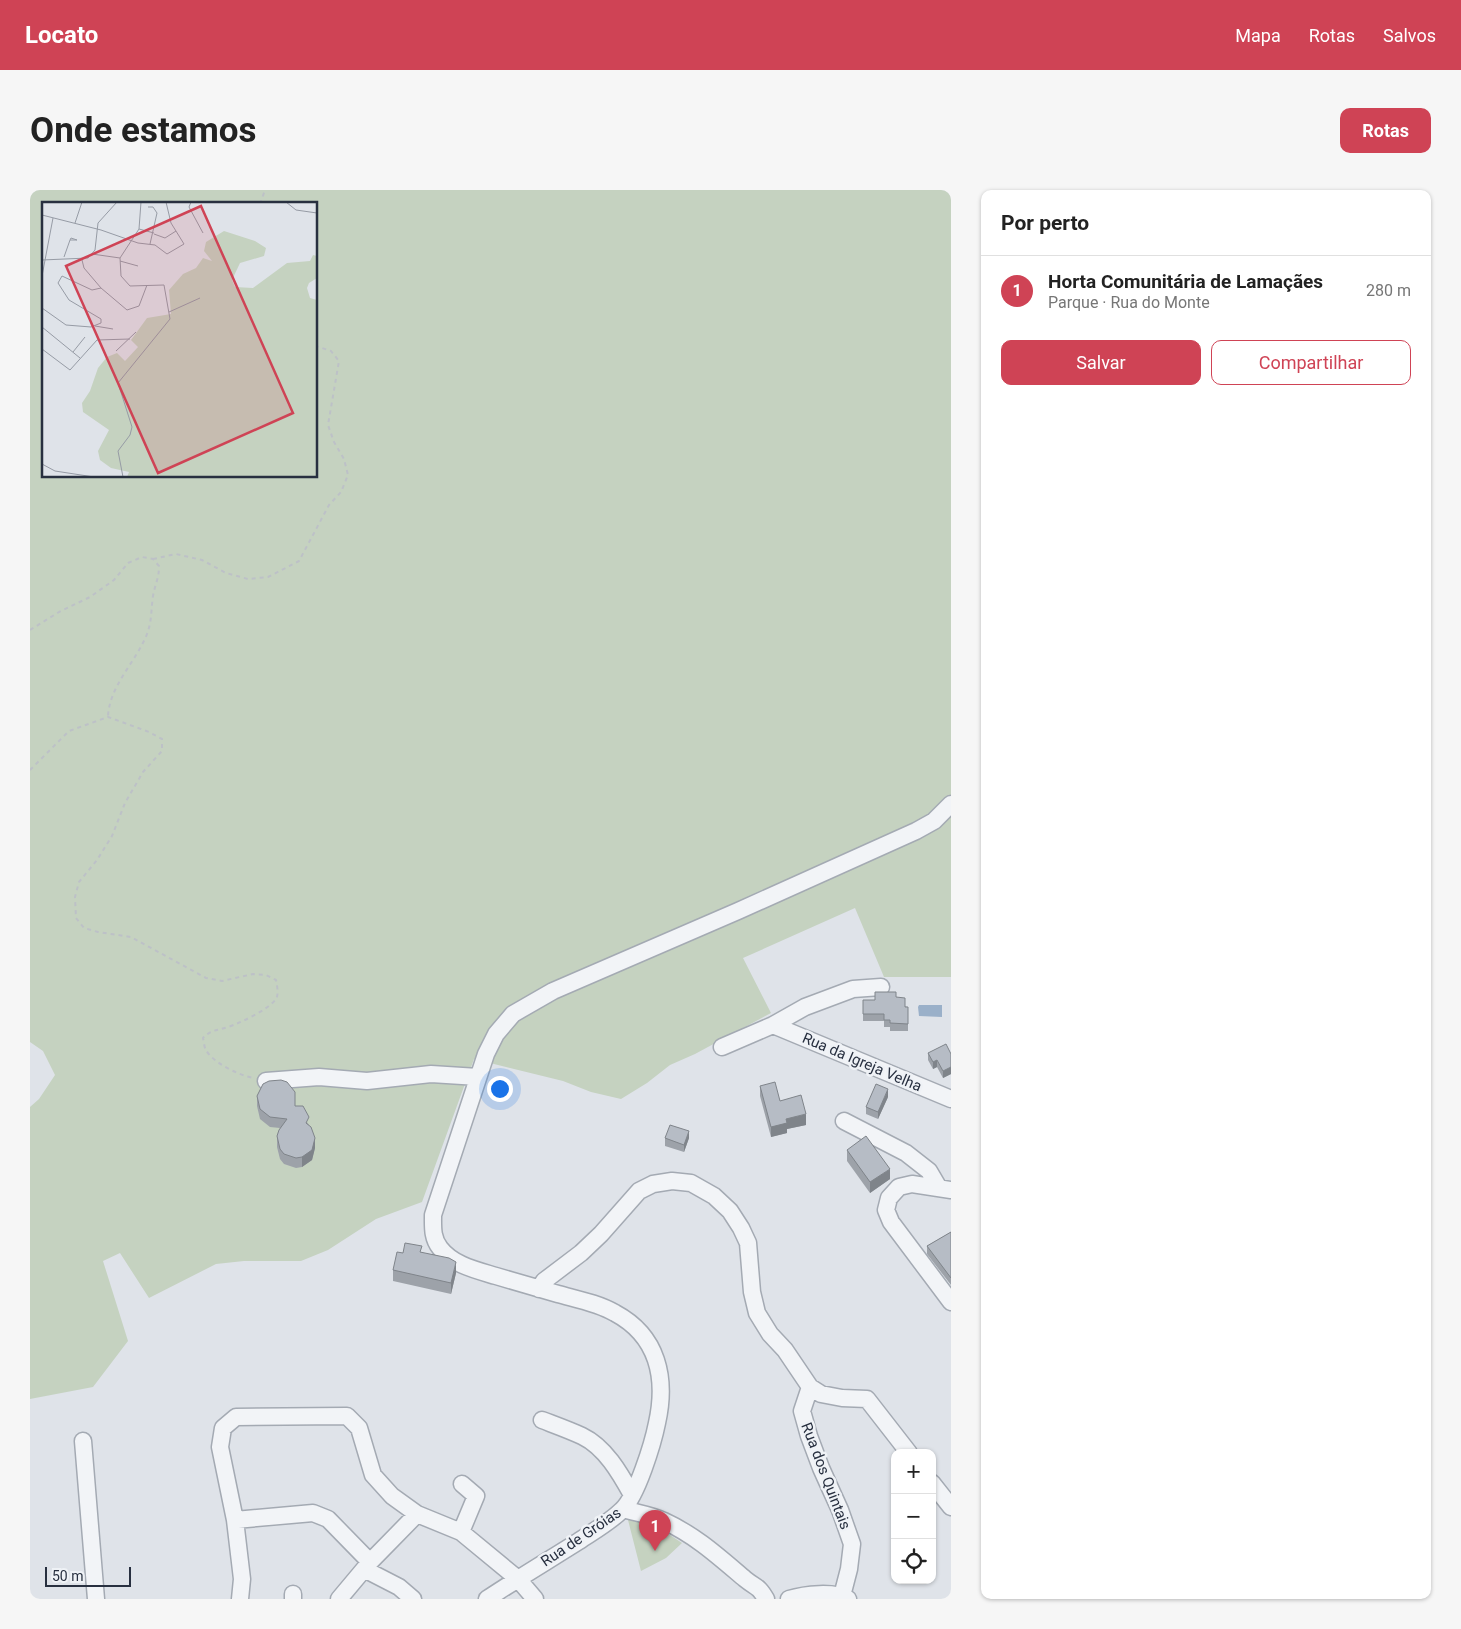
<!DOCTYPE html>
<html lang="pt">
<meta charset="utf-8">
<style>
body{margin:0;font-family:Roboto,sans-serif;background:#f6f6f6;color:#222}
.controls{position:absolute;right:15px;bottom:15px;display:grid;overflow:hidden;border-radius:10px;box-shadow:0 1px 4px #0004}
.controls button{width:45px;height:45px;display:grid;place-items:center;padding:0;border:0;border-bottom:1px solid #e0e0e0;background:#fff;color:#222;font:25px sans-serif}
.scale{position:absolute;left:15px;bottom:12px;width:86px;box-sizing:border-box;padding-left:5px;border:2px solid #283040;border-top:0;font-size:14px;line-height:18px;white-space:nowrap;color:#283040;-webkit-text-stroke:4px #eff2f6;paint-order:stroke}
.you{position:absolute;left:469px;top:898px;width:18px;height:18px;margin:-12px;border:4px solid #fff;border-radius:50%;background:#1a73e8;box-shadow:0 0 0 8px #1a73e833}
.badge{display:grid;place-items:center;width:32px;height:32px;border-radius:50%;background:#cf4355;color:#fff;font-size:16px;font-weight:700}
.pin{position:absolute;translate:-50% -41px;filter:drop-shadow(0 1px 2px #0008)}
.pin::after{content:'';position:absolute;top:26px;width:18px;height:15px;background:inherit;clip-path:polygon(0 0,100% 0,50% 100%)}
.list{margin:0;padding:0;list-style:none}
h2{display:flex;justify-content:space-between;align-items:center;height:65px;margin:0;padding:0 20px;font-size:21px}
h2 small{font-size:16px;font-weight:400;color:#767676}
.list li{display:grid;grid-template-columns:32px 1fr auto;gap:15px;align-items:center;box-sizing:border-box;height:70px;padding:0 20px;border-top:1px solid #e0e0e0}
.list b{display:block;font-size:19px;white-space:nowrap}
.list p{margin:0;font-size:16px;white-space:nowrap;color:#767676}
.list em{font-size:16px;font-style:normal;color:#767676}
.actions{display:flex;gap:10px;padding:15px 20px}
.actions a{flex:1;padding:11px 0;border:1px solid #cf4355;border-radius:10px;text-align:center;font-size:18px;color:#cf4355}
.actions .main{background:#cf4355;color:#fff}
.icon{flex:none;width:28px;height:28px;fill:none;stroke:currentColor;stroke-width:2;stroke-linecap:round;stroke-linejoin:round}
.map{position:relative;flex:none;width:921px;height:1409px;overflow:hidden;border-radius:10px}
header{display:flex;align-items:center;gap:30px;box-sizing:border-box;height:70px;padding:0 25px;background:#cf4355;color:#fff}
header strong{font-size:24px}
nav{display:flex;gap:28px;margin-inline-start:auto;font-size:18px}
.intro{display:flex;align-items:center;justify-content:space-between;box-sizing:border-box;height:120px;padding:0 30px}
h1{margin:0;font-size:35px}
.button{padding:12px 22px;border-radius:10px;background:#cf4355;color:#fff;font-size:18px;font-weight:700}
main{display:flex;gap:30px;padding:0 30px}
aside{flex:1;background:#fff;border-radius:10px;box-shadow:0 1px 4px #0004}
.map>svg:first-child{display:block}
.green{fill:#c5d2c0;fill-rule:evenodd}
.water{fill:#9ab0c9}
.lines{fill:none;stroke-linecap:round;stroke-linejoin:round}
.minor-casing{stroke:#a4aab3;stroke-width:19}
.path{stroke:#bdc1c7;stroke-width:2;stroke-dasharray:4 4;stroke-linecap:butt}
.minor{stroke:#f2f4f7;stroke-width:16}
.wall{fill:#9da2a9}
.shaded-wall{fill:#7f848a}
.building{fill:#b6bcc5;stroke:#7f848a}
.labels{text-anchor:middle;stroke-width:5;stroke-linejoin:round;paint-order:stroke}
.street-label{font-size:15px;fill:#283040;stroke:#eff2f6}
.inset-road{fill:none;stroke:#969ba5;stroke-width:1}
.view{fill:#cf4355;fill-opacity:0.15;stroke:#cf4355;stroke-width:2.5}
.inset-edge{fill:none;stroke:#283040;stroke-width:2.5}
</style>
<header>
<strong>Locato</strong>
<nav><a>Mapa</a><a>Rotas</a><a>Salvos</a></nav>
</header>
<div class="intro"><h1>Onde estamos</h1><a class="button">Rotas</a></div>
<main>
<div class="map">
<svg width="921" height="1409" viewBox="0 0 921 1409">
<rect width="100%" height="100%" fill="#dfe3e9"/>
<path class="green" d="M0,0H921V787H854L825,718L713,768L741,823L665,864L640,875L617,893L591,909L561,902L533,891L444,869L392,1012L346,1029L298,1060L271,1071H214L186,1074L119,1108L90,1063L73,1071L98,1151L63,1197L0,1209V917L9,909L25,885L13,861L0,852ZM14,14H286V286H14Z
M598,1330H613L626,1335L617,1344L625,1353L637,1343L652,1353L636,1368L611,1381Z"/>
<path class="water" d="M889,815H912V827L889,826L888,817Z"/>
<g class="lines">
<defs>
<path id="minor" d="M743,835L921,909
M692,857L743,835L775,817L823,799L851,797
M236,891L289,887L337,891L401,884L448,887
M814,931L876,963L899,981L909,998
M921,1000L882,994L869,997L859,1008L856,1020L861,1032L921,1112
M509,1099L514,1091L551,1063L571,1044L609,1001L623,994L642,991L661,993L684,1006L700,1021L711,1038L718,1053L722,1102L727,1123L740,1144L755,1160L780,1197L791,1204L812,1208L837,1209L879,1263
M780,1197L772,1221L779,1246L791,1278L810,1320L822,1354L819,1379L812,1406
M512,1230C525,1235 539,1240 552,1246C575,1257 590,1283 602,1305
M53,1251L66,1409
M902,1293L921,1317
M593,1319C607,1323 622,1325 634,1331C665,1345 689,1367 715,1389C726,1398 728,1395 736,1409
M205,1330L283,1323L298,1329L340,1372
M431,1342L446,1306L432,1294
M334,1379L369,1397L383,1409
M263,1404V1409
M210,1409L212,1389L205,1330L190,1257L193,1238L206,1227L317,1226L329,1238L343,1285L362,1306L387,1324L431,1342L488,1389L505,1409
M309,1409L340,1372L387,1324
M457,1409C487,1389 519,1370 549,1351C564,1341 580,1332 592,1320C607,1306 623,1253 627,1233C637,1188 628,1146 585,1123C568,1113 546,1109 528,1104C507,1098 486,1092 466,1086C446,1080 423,1075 410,1058C402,1048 403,1037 403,1025L456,864L466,844L483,824L523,801L708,721L886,641L904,631L921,614
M759,1409C775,1404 804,1401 818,1409"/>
</defs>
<use href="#minor" class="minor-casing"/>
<path class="path" d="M230,14L235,0
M123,369L146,364L172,370L196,383L218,389L238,387L269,371L299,315L311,302L318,285L314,269L304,252L298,235L309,171L301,161L286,156
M0,440L29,422L60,407L84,390L98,373L112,367L123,369L129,376C129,389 125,394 123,406C121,419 122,431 117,444C106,472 79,496 78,527
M0,580L39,541L78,527L119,542L132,549V561L113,582L95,613L82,646L67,670L49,692L45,707L46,728L54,738L68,742L101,747L176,788L192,791L223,784L236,785L246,790C247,796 249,804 246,809C238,820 210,833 198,837C186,841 182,839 173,848C174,852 174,857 176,860C183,873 210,886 224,888"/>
<use href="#minor" class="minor"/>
</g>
<path class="wall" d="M833,810H845L878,817V841H860V837H854V831H833Z
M898,863L921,864V884L913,888L907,877L903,879L898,870Z
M730,896L750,911L776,935L757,939V943L741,947L730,906Z
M227,906L265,916L279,935L285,958L282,970L272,977L266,978L254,974L250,969L247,957V946L250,938L240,937L230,929L227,916Z
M858,907L848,929L836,924V917Z
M635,948H659L654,962L635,956Z
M817,960L860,989L840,1003L817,971Z
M921,1042V1095L897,1064V1056Z
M392,1062L426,1083L421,1104L363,1091V1080L373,1063Z
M619,1341L635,1343L625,1351L619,1345Z"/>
<path class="shaded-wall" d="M907,870V877L903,879V872Z
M921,877V884L913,888V881Z
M858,899V907L848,929V922Z
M776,924V935L757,939V943L741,947V937L756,929Z
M659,941V948L654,962V955Z
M285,948V958L282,970L272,977V967Z
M860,979V989L840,1003V992Z
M426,1072V1083L421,1104V1093Z
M635,1339V1343L625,1351V1348Z"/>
<path class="building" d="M845,802H866V807L875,808V817H878V834L860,833V830H854V824H833V810H845Z
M916,854L921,864V877L913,881L907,870L903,872L898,863Z
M251,890L257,892L265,902V916H273L279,927L276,933L281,937L285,948L282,960L272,967L266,968L254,964L250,959L247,946L249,940L257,929L240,927L230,919L227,906L233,894L239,891Z
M745,892L750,911L771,905L776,924L756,929L757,933L741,937L730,896Z
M846,894L858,899L848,922L836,917Z
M640,935L659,941L654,955L635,948Z
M836,946L860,979L840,992L817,960Z
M921,1042V1088L897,1056Z
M375,1053L392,1056L390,1062L419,1068L426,1072L421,1093L363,1080L367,1062L373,1063Z
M625,1335L635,1339L625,1348L619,1341Z"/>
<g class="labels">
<g class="street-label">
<text transform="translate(832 872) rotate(23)" y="5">Rua da Igreja Velha</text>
<text transform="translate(796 1286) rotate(69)" y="5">Rua dos Quintais</text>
<text transform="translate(551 1347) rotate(-34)" y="5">Rua de Gróias</text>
</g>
</g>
<g transform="translate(12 12)">
<rect width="275" height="275" fill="#dfe3e9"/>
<path d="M182,29L213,39L224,46L222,54L198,61L190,78L193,85L211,86L245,61L268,59L271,53L275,54V76L267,81L265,86L268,96L275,98V275H85L87,270L69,266L58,258L56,249L67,228L41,210L40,201L48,189L56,166L65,155L75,151L83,159L96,145L89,138L105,116L129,112L127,88L141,72L154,66L161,56L170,59L162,49L164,40Z" fill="#c5d2c0"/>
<path class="inset-road" d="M149,0L147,5L161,31M244,0L254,8L275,11M106,5H111L115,11L108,42M0,13L59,28L96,41L113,43L125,52L142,42L129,21L124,0M33,21L40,0M275,26V42M97,27L112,31M112,32L123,36L134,29M50,52L78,56M22,55L28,38H35L29,36L28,38M0,58L46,56L53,48L56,21L75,0M40,58L42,66L59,86M78,59L96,64M0,74L11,16M0,106L24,123L49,125L59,121V117L27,98L16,81L20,74L50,88L59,86L85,108L97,104L105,83M127,110L158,96M53,124L71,127M0,125L38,156M0,147L28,168L55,138L88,137M74,149L94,130M31,150L43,135M0,262L13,269L52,275M81,275L76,249L88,233L90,225L76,181L128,117L122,83L88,84L79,74L78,56L97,27L99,0"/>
<path class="view" d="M159,4L251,211L116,271L24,64Z"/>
<rect width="275" height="275" class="inset-edge"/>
</g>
</svg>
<div class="controls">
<button>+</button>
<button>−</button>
<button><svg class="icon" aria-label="locate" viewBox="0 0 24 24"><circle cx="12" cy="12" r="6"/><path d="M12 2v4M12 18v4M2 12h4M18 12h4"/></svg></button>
</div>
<div class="scale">50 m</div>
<div class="you"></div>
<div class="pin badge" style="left:625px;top:1361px">1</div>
</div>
<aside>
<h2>Por perto<small></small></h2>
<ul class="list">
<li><span class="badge">1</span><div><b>Horta Comunitária de Lamaçães</b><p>Parque · Rua do Monte</p></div><em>280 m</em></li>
</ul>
<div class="actions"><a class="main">Salvar</a><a>Compartilhar</a></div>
</aside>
</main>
